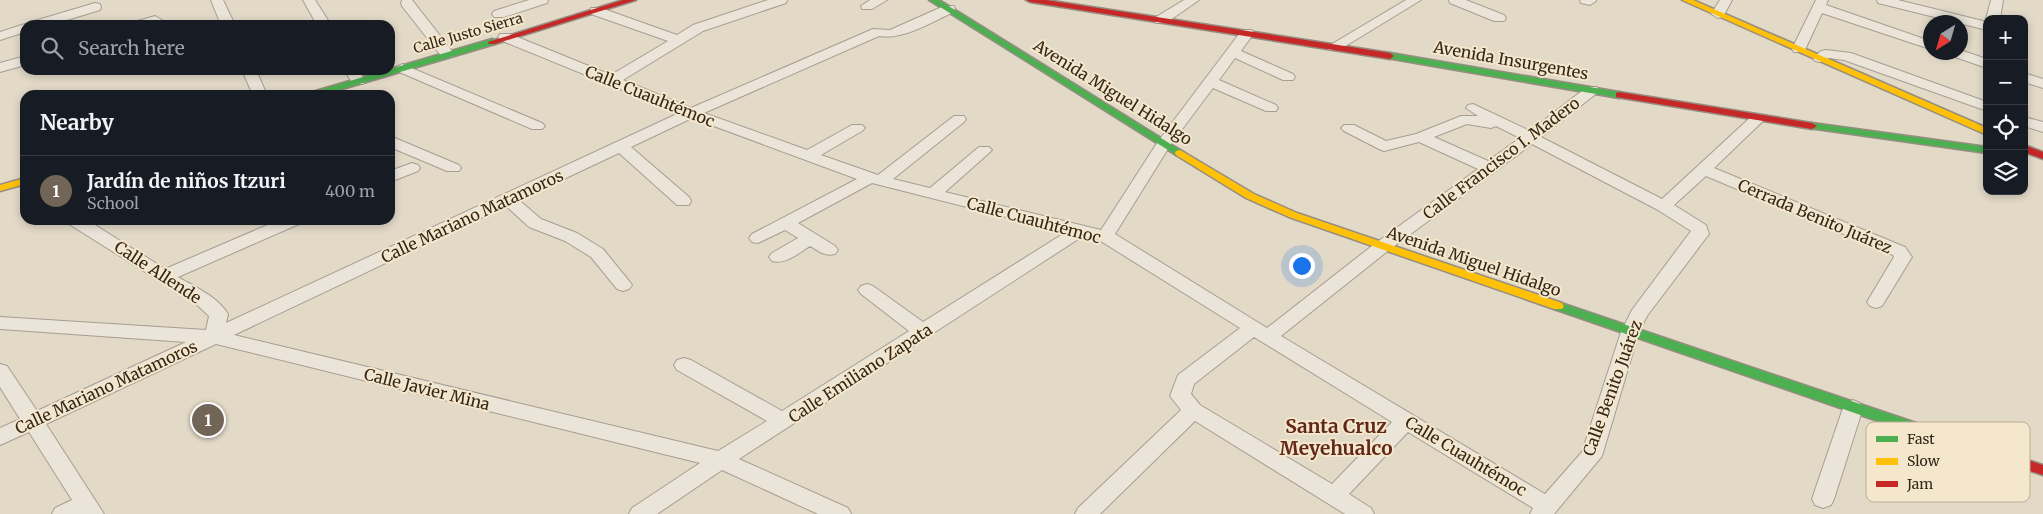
<!DOCTYPE html>
<meta charset="utf-8">
<style>
body{margin:0;font-family:Merriweather,serif;background:#20242c;color:#f1f3f6}
.controls{position:absolute;right:15px;top:15px;display:grid;overflow:hidden;border-radius:10px;box-shadow:0 2px 8px #0003}
.controls button{width:45px;height:45px;display:grid;place-items:center;padding:0;border:0;border-bottom:1px solid #363941;background:#171b24;color:#f1f3f6;font:25px sans-serif}
.compass{position:absolute;left:1923px;top:15px;width:45px;height:45px;border-radius:50%;background:#171b24;box-shadow:0 2px 8px #0003;rotate:217deg}
.you{position:absolute;left:1301px;top:265px;width:18px;height:18px;margin:-12px;border:4px solid #fff;border-radius:50%;background:#1a73e8;box-shadow:0 0 0 8px #1a73e833}
.badge{display:grid;place-items:center;width:32px;height:32px;border-radius:50%;background:#706557;color:#fff;font-size:16px;font-weight:700}
.pin{position:absolute;translate:-50% -50%;border:2px solid #fff;box-shadow:0 1px 5px #0006}
.list{margin:0;padding:0;list-style:none}
h2{display:flex;justify-content:space-between;align-items:center;height:65px;margin:0;padding:0 20px;font-size:21px}
h2 small{font-size:16px;font-weight:400;color:#9ea1a6}
.list li{display:grid;grid-template-columns:32px 1fr auto;gap:15px;align-items:center;box-sizing:border-box;height:70px;padding:0 20px;border-top:1px solid #363941}
.list b{display:block;font-size:19px;white-space:nowrap}
.list p{margin:0;font-size:16px;white-space:nowrap;color:#9ea1a6}
.list em{font-size:16px;font-style:normal;color:#9ea1a6}
.icon{flex:none;width:28px;height:28px;fill:none;stroke:currentColor;stroke-width:2;stroke-linecap:round;stroke-linejoin:round}
.map{position:relative;flex:none;width:2043px;height:514px;overflow:hidden}
.search{position:absolute;background:#171b24;box-shadow:0 2px 8px #0003;left:20px;top:20px;width:375px;height:55px;display:flex;align-items:center;gap:12px;box-sizing:border-box;padding:0 18px;border-radius:15px;color:#9ea1a6;font-size:19px}
.panel{position:absolute;background:#171b24;box-shadow:0 2px 8px #0003;left:20px;top:90px;width:375px;height:135px;border-radius:15px}
.map>svg:first-child{display:block}
.lines{fill:none;stroke-linecap:round;stroke-linejoin:round}
.street-casing{stroke:#a69e91;stroke-width:2}
.fast-casing{stroke:#968d81;stroke-width:3}
.slow-casing{stroke:#968d81;stroke-width:3}
.jam-casing{stroke:#968d81;stroke-width:3}
.street{fill:#eae4d9;fill-rule:evenodd}
.fast{fill:#4caf50;fill-rule:evenodd}
.slow{fill:#ffc107;fill-rule:evenodd}
.jam{fill:#c62828;fill-rule:evenodd}
.labels{text-anchor:middle;stroke-width:4;stroke-linejoin:round;paint-order:stroke}
.far-street-label{font-size:14px;fill:#33261b;stroke:#f5e7cb}
.street-label{font-size:16px;fill:#33261b;stroke:#f5e7cb}
.quarter-label{font-size:19px;font-weight:bold;fill:#60271a;stroke:#f5e7cb}
.key{fill:#f5e7cb;stroke:#bbad96;stroke-width:1}
.key-label{font-size:14px;fill:#33261b}
</style>
<div class="map">
<svg width="2043" height="514" viewBox="0 0 2043 514">
<rect width="100%" height="100%" fill="#e2d9c7"/>
<g class="lines">
<defs>
<path id="street" d="M211,0H223L235,25H221Z
M303,0H315L331,25H317Z
M402,0H412L452,51L454,54L452,57H442L402,6L401,3Z
M529,0H548L547,3L504,17H494L492,14L494,11Z
M768,0H787L786,3L703,31L623,80L691,108L873,29L890,30L944,6H954L955,9L954,12C931,22 904,40 879,36L704,113L807,150L852,125H862L865,128L862,131L821,155L878,175L954,116H964L966,119L964,122L893,179L930,188L979,147H989L992,150L989,153L945,192L1101,230L1159,140L1242,30H1252L1254,33L1241,51L1293,74L1295,77L1293,80H1283L1235,58L1219,80L1276,105L1278,108L1276,111H1266L1213,88L1171,144L1115,234L1267,328L1377,242L1478,169L1419,142L1384,151L1379,149L1344,131L1341,128L1344,125H1354L1386,141L1416,134L1461,116H1478L1466,108L1468,105L1473,104L1530,131L1587,87H1597L1599,90L1597,93L1541,137L1662,199L1753,115H1763L1765,118L1763,121L1714,168L1905,247L1912,257L1882,306L1876,308L1870,306L1867,302L1894,257L1893,255L1706,176L1674,205L1706,225L1709,234L1647,316L1639,332L1602,456L1554,514H1530L1533,508L1408,432L1349,494L1371,508L1374,514H1345L1195,421L1100,514H1075L1078,508L1181,410L1170,396L1178,375L1240,328L1099,240L1083,236L739,459L848,508L851,514H818L722,470L657,514H629L632,508L700,463L216,344L46,424L104,514H52L55,508L72,500L29,432L0,445V428L20,419L0,387V364L7,366L37,411L186,342L0,329V317L206,330L209,316L196,304L69,224L67,220H87L165,269L279,220H301L299,224L178,277C195,287 218,297 228,314L226,323L679,113L500,40L498,37L500,34H510L611,75L668,41L591,14L590,11L591,8H601L677,35L693,25ZM692,118L857,179L752,234L749,238L752,242L758,243L785,230L798,238L772,253L769,257L772,261C785,265 799,253 810,246C819,251 825,257 835,254L838,250L835,246L798,223L872,183L1066,232L923,322L873,286L867,284L861,286L858,290L861,294L909,331L782,411L691,360L684,358L677,360L674,365L677,370L767,421L718,451L234,335L506,206L529,227L565,241L591,257L617,289L623,291L629,289L632,285L629,281L603,249L577,233L541,219L519,200L619,153L677,205H689L691,201L689,197L631,147ZM1467,124L1491,128L1496,126L1520,138L1488,161L1434,137ZM1532,144L1658,210L1691,231L1632,310L1621,332L1582,452L1545,494L1281,336L1389,250ZM1254,337L1392,422L1332,484L1200,405L1191,394L1194,384Z
M870,0H887L872,9H862L861,6Z
M1184,0H1199L1166,23H1156L1154,20L1156,17Z
M1406,0H1421L1339,50H1329L1327,47Z
M1449,0H1466L1504,15L1506,18L1504,21H1494L1450,3Z
M1580,0H1596V1L1590,5L1581,3Z
M1720,0H1732L1723,17L1718,18L1711,14Z
M1816,0H1828L1826,5L1930,41V49L1822,13L1804,52H1794L1792,49Z
M1877,0H1898L1987,22V30L1878,3Z
M1991,0H2003L2000,19H1986Z
M95,3L100,4L101,7L100,10L50,25H29L31,22Z
M155,16L162,20C155,27 142,25 132,25L134,22Z
M25,24L29,25H25V32L0,40V32Z
M1826,50L1851,53L1987,102V111L1844,60L1829,58L1820,62L1815,61L1813,58L1821,51Z
M1960,50L1987,59V68L1949,55L1947,52H1960Z
M25,56V65L0,72V63Z
M402,64L542,123L545,126L542,129H532L397,71L395,68Z
M242,70H256L267,95H253Z
M344,70H358L365,81L363,84H353Z
M2024,73L2043,79V88L2024,82Z
M2024,117L2043,122V132L2024,126Z
M390,136L459,165L461,168L459,171H447L390,147Z
M412,163L418,165L420,168L418,171L390,182V171Z
M1853,400L1860,403L1863,408L1834,499L1831,505L1823,508L1815,505L1812,499L1843,408L1846,403Z"/>
<path id="fast" d="M929,0H939L1185,153L1180,156L1176,155Z
M492,39L495,40V44L322,95H307L309,93Z
M1390,53L1619,92L1624,95L1619,98L1387,58L1386,56Z
M1812,123L1987,147V153L1809,128L1807,126Z
M1558,302L1934,429L1936,433L1934,437L1929,438L1924,437L1554,309L1552,306L1554,303Z"/>
<path id="slow" d="M1682,0H1693L1987,128V135Z
M1180,150L1254,194L1297,213L1562,303L1564,306L1562,309H1554L1289,217L1246,198L1176,155L1175,153L1176,151Z
M25,178V184L0,191V185Z"/>
<path id="jam" d="M623,0H636L495,44H489L488,42Z
M1026,0H1046L1390,53L1394,56L1390,59L1030,2Z
M1619,92L1812,123L1817,126L1812,129L1616,97V93Z
M2024,145L2043,152V159L2024,152Z
M1929,428L2043,465V475L1924,437L1922,433L1924,429Z"/>
</defs>
<use href="#street" class="street-casing"/>
<use href="#fast" class="fast-casing"/>
<use href="#slow" class="slow-casing"/>
<use href="#jam" class="jam-casing"/>
<use href="#street" class="street"/>
<use href="#fast" class="fast"/>
<use href="#slow" class="slow"/>
<use href="#jam" class="jam"/>
</g>
<g class="labels">
<g class="far-street-label">
<text transform="translate(468 33) rotate(-16)" y="5">Calle Justo Sierra</text>
</g>
<g class="street-label">
<text transform="translate(1511 60) rotate(10)" y="6">Avenida Insurgentes</text>
<text transform="translate(1113 92) rotate(32)" y="6">Avenida Miguel Hidalgo</text>
<text transform="translate(650 96) rotate(22)" y="6">Calle Cuauhtémoc</text>
<text transform="translate(1501 158) rotate(-37)" y="6">Calle Francisco I. Madero</text>
<text transform="translate(472 216) rotate(-25)" y="6">Calle Mariano Matamoros</text>
<text transform="translate(1815 216) rotate(23)" y="6">Cerrada Benito Juárez</text>
<text transform="translate(1034 220) rotate(15)" y="6">Calle Cuauhtémoc</text>
<text transform="translate(1474 261) rotate(19)" y="6">Avenida Miguel Hidalgo</text>
<text transform="translate(158 272) rotate(33)" y="6">Calle Allende</text>
<text transform="translate(860 373) rotate(-33)" y="6">Calle Emiliano Zapata</text>
<text transform="translate(106 387) rotate(-25)" y="6">Calle Mariano Matamoros</text>
<text transform="translate(1612 388) rotate(-70)" y="6">Calle Benito Juárez</text>
<text transform="translate(427 389) rotate(14)" y="6">Calle Javier Mina</text>
<text transform="translate(1466 456) rotate(31)" y="6">Calle Cuauhtémoc</text>
</g>
<g class="quarter-label">
<text x="1336" y="433">Santa Cruz<tspan x="1336" dy="22">Meyehualco</tspan></text>
</g>
</g>
<rect x="1866" y="422" width="164" height="80" rx="8" class="key"/>
<rect x="1876" y="436" width="22" height="6" fill="#4caf50"/>
<rect x="1876" y="458" width="22" height="7" fill="#ffc107"/>
<rect x="1876" y="481" width="22" height="6" fill="#c62828"/>
<g class="key-label">
<text x="1907" y="444">Fast</text>
<text x="1907" y="466">Slow</text>
<text x="1907" y="489">Jam</text>
</g>
</svg>
<div class="controls">
<button>+</button>
<button>−</button>
<button><svg class="icon" aria-label="locate" viewBox="0 0 24 24"><circle cx="12" cy="12" r="6"/><path d="M12 2v4M12 18v4M2 12h4M18 12h4"/></svg></button>
<button><svg class="icon" aria-label="layers" viewBox="0 0 24 24"><path d="M12 4l9 5-9 5-9-5zM3 14l9 5 9-5"/></svg></button>
</div>
<svg class="compass" viewBox="-18 -18 36 36"><path d="M0-13l5 13h-10z" fill="#e53935"/><path d="M0 13l5-13h-10z" fill="#9ea1a6"/></svg>
<div class="you"></div>
<div class="pin badge" style="left:208px;top:420px">1</div>
<div class="search"><svg class="icon" aria-label="search" viewBox="0 0 24 24"><circle cx="10" cy="10" r="6"/><path d="M15 15l6 6"/></svg>Search here</div>
<section class="panel">
<h2>Nearby<small></small></h2>
<ul class="list">
<li><span class="badge">1</span><div><b>Jardín de niños Itzuri</b><p>School</p></div><em>400 m</em></li>
</ul>
</section>
</div>
